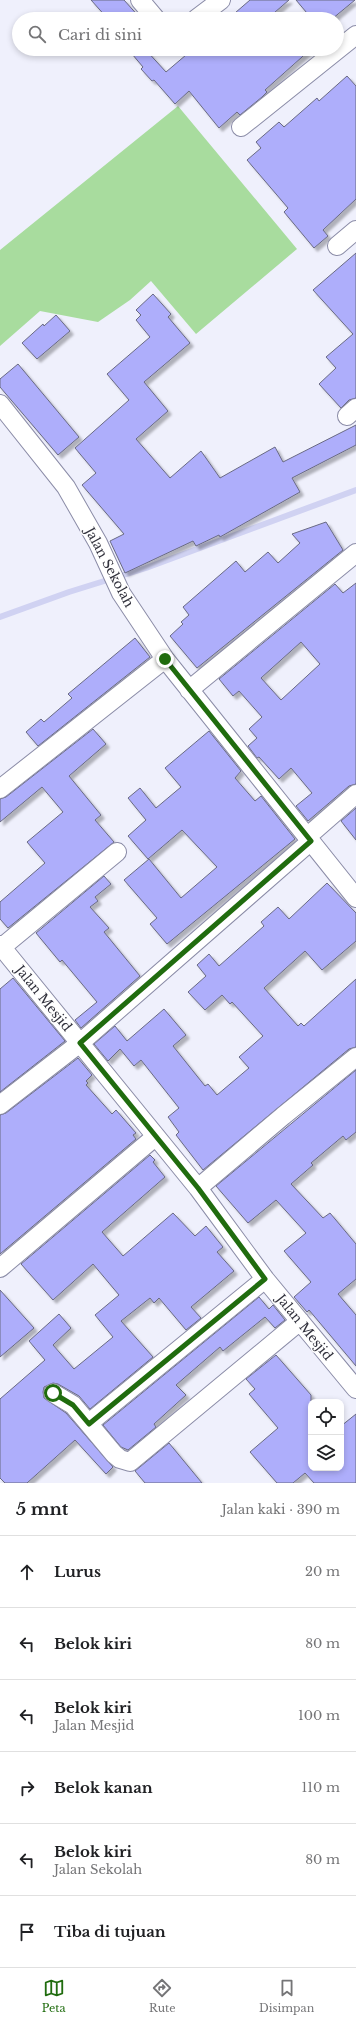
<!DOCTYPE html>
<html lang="id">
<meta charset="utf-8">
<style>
body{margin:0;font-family:"Libre Baskerville",serif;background:#f2f2f2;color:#202124}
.controls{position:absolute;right:12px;bottom:12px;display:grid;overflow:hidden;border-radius:8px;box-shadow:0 2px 6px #0003}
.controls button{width:36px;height:36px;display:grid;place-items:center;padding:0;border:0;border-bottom:1px solid #e0e0e0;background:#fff;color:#202124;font:20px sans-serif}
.stop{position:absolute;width:12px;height:12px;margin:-9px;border:3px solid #206c0e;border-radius:50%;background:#fff}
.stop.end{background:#206c0e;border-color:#fff;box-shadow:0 1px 4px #0008}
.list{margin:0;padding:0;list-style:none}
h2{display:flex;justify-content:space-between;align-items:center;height:52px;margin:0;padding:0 16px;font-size:17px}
h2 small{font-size:13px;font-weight:400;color:#757577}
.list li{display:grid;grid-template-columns:26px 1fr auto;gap:12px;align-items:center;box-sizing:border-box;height:72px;padding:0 16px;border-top:1px solid #e0e0e0}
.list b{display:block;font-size:15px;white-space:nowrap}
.list p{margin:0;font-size:13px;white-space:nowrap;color:#757577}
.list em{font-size:13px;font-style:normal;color:#757577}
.icon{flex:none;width:22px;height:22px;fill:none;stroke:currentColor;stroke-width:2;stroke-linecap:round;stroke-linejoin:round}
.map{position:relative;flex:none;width:356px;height:1483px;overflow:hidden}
.search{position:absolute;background:#fff;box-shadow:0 2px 6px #0003;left:12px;right:12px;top:12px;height:44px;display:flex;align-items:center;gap:10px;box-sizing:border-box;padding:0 14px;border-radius:22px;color:#757577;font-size:15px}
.sheet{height:484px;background:#fff}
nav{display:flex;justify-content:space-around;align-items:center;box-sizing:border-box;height:56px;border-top:1px solid #e0e0e0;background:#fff;font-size:11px;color:#757577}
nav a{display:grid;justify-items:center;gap:2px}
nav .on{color:#206c0e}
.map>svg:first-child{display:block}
.green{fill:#a8dc9e}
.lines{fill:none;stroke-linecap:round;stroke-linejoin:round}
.stream{stroke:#d0d2f2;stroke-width:6}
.building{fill:#aeaefb;stroke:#696a83;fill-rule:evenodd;filter:url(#shadow)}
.street-casing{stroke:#8b8ca7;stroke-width:20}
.street{stroke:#fff;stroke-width:18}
.route{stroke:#206c0e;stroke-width:5}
.labels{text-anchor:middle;stroke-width:3;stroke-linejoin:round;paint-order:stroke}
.street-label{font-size:13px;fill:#32323d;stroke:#fefefe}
</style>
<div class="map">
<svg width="356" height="1483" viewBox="0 0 356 1483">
<defs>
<filter id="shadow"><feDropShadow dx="3.5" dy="3.5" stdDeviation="1" flood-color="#0004"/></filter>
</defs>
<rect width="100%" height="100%" fill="#eff0fc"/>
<path class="green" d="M178,106L297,249L196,334L151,281L130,300L98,322L40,311L0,346V250Z"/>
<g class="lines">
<path class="stream" d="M0,617L69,592L146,568L356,490"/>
</g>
<path class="building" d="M91,0H124L141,19H108Z
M250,0H289L267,19H228Z
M296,0H355L332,19H312Z
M138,49H145L166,72L193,49H311L265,90L267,92L262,97L240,115L237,112L219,128L189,91L175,104L154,80L152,81L141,69L143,67L132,54Z
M347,76L356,86V199L323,230L328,236L314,248L284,212L288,208L247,160L261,148L256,142L279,122L284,127L317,98L319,101Z
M356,253V398L349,400L341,408L319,384L336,368L326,357L353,334L313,290Z
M153,294L171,314L168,317L190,343L144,382L168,411L136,439L170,478L201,451L220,478L275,447L283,462L356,425V445L292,478L300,492L220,537L219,535L196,546L193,541L125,573L110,541L124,534L82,485L96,473L75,448L129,400L107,374L150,337L136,320L141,315L136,310Z
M56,315L70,331L37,359L22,343L43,324L44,326Z
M18,364L79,437L58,455L0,387V379Z
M326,522L343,550L197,668L170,636L183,624L181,622L189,615L183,607L236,561L245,572L268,552L278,563L300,543L292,534Z
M356,583V784L349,786L308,821L296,806L312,793L291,768L279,779L259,757L257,758L248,746L257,738L249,729L262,717L239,691L233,696L219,679L335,584L343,593ZM301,642L320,664L281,700L261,678Z
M135,638L150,657L38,746L26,732L41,719L44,722L72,698L68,694Z
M93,729L106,744L69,776L101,815L95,820L114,842L8,928L0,919V902L45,863L27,842L63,812L42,787L0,822V799L6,797Z
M209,731L241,771L235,778L255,801L261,796L295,839L167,944L150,924L157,918L124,880L149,859L181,898L217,867L182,830L148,859L128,836L146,820L128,798L140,788L156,808L181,787L165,768Z
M356,808V840L341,821Z
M104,876L111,884L95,897L98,901L90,907L109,928L104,932L140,976L81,1028L75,1020L97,1002L62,960L60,962L36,933Z
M327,883L356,913V941L322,970L305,951L264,988L298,1026L301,1023L304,1026L356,979V1047L349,1049L203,1170L176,1135L179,1132L168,1117L179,1108L141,1060L134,1066L120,1049L108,1061L94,1044L115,1026L127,1041L164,1009L186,1035L173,1046L205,1086L208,1084L217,1095L249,1068L239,1057L263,1036L232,1002L230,1004L222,995L205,1010L188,992L206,976L197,965L209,954L219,966L264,926L261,922L278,907L289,919Z
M13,978L65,1041L0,1092V989Z
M78,1058L92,1075L86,1081L88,1083L86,1085L112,1114L116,1110L136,1133L133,1135L136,1139L0,1254V1115L6,1113Z
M356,1070V1132L346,1140L343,1136L311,1163L313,1165L291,1184L323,1218L330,1213L356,1244V1279L338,1294L356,1315V1366L309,1310L307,1312L294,1297L311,1282L284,1251L306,1233L276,1200L248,1223L216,1186Z
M150,1155L155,1160L153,1162L165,1177L102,1232L123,1256L173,1213L195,1236L206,1226L223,1247L217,1252L234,1271L191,1307L201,1318L186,1330L159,1298L154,1303L150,1298L121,1321L153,1357L90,1409L79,1396L58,1384L53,1383L44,1387L43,1392L44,1398L66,1413L113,1467L106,1474L75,1440L27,1483H5L0,1478V1399L45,1360L29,1341L59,1314L71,1328L53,1345L74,1369L113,1337L95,1315L119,1295L93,1264L53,1300L21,1264Z
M0,1290L34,1328L0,1357Z
M259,1297L269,1309L273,1305L285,1320L275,1328L265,1317L223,1351L220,1347L176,1385L186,1395L154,1424L156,1427L128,1450L121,1447L103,1425Z
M276,1355L311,1395V1468H341V1426L356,1414V1483H314L305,1473L293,1483H277L250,1452L278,1428L249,1394L255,1389L246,1379Z
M169,1443L202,1483H145L135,1471Z"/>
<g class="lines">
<defs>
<path id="street" d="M140,0L156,19
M196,19L221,0
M241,127L356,35
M337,246L356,230
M0,404L66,487L98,543L121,593L165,659L356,898
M347,416L356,408
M189,690L356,553
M0,789L165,659
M308,836L356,794
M0,945L198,1188L265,1279L356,1389
M2,947L117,852
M0,1105L80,1043L311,841
M198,1188L283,1116L356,1057
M0,1268L155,1137
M53,1393L73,1405L114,1454L120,1459L130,1462L300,1321
M89,1423L265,1279"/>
</defs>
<use href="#street" class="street-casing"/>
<use href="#street" class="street"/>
</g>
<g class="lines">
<path class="route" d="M53,1393L73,1405L89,1424L265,1279L198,1188L80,1043L311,841L165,659"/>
</g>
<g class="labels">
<g class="street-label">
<text transform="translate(110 567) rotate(62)" y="5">Jalan Sekolah</text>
<text transform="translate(44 998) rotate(51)" y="5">Jalan Mesjid</text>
<text transform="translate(305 1327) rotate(51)" y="5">Jalan Mesjid</text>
</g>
</g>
</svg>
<div class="controls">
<button><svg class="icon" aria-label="locate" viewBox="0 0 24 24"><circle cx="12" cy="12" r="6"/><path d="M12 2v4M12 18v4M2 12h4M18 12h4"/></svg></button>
<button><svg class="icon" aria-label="layers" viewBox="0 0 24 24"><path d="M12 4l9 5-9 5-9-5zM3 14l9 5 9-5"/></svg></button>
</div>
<div class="stop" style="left:53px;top:1393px"></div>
<div class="stop end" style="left:165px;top:659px"></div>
<div class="search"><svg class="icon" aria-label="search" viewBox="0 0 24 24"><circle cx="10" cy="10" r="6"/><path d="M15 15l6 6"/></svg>Cari di sini</div>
</div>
<section class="sheet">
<h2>5 mnt<small>Jalan kaki · 390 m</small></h2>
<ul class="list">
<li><svg class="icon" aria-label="ahead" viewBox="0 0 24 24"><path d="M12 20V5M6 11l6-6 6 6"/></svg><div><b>Lurus</b></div><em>20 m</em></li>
<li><svg class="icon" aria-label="left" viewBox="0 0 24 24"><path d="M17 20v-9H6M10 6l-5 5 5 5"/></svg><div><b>Belok kiri</b></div><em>80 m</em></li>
<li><svg class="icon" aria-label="left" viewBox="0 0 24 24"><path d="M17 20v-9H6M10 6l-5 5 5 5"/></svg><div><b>Belok kiri</b><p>Jalan Mesjid</p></div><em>100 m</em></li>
<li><svg class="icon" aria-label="right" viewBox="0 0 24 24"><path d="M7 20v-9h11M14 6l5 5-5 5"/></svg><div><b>Belok kanan</b></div><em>110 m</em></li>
<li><svg class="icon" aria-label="left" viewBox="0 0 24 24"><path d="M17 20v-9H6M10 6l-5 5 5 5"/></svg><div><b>Belok kiri</b><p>Jalan Sekolah</p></div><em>80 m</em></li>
<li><svg class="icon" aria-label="arrive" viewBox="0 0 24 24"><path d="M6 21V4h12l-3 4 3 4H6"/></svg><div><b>Tiba di tujuan</b></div></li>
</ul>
</section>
<nav>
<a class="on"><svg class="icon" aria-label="map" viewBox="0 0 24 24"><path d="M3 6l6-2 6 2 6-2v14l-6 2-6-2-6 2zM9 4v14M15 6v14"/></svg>Peta</a>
<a><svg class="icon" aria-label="directions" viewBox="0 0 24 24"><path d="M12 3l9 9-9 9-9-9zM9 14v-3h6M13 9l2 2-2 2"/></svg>Rute</a>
<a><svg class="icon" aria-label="saved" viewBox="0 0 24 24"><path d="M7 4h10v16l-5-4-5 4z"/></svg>Disimpan</a>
</nav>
